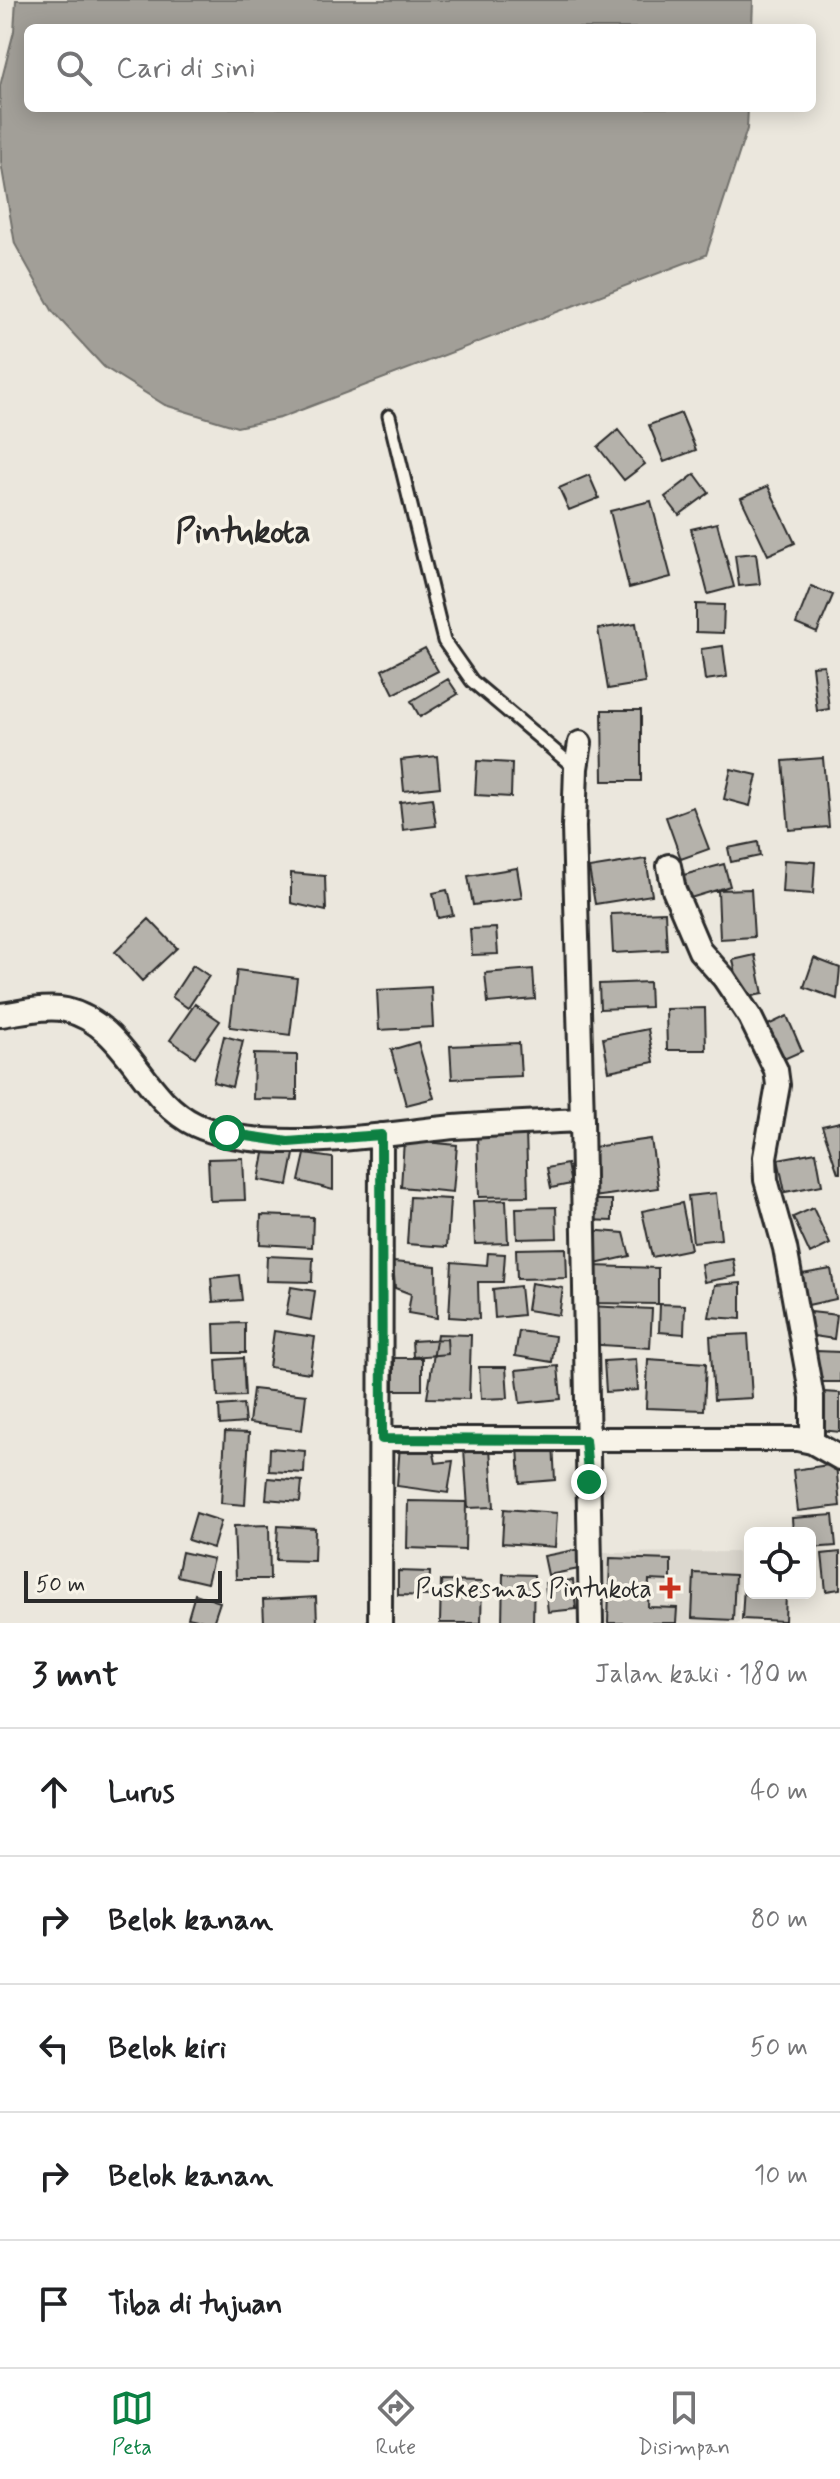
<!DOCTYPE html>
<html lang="id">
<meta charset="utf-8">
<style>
body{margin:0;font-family:Mynerve,sans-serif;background:#f2f2f2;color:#202124}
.controls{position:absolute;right:24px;bottom:24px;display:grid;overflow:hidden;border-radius:12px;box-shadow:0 4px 20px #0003}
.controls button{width:72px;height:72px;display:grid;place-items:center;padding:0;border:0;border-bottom:2px solid #e0e0e0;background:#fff;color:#202124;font:40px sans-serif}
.scale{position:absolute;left:24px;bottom:20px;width:198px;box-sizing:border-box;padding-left:8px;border:4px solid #2b2b2b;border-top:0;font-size:22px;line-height:28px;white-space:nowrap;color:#2b2b2b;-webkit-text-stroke:6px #f7f3e8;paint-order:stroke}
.stop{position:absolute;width:24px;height:24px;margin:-18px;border:6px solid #0b8043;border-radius:50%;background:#fff}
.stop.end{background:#0b8043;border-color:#fff;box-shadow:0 2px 8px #0008}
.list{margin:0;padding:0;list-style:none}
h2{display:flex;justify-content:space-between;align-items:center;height:104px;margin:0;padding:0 32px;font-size:34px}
h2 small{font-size:26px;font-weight:400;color:#757577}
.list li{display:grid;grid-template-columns:52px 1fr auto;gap:24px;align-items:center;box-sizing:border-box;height:128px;padding:0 32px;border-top:2px solid #e0e0e0}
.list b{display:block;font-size:30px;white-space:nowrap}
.list em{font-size:26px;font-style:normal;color:#757577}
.icon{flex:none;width:44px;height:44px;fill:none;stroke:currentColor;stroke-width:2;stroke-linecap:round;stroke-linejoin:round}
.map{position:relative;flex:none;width:840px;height:1623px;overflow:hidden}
.search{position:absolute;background:#fff;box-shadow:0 4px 20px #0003;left:24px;right:24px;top:24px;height:88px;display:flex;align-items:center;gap:20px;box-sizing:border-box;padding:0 28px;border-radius:12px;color:#757577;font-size:30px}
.sheet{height:744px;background:#fff}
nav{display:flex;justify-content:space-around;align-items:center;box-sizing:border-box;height:112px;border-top:2px solid #e0e0e0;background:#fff;font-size:22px;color:#757577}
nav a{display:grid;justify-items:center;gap:4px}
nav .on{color:#0b8043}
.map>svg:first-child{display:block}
.built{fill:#dbd7ce}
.water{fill:#a29f98;stroke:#72716c;stroke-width:2}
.building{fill:#b5b2ab;stroke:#2b2b2b;stroke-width:2}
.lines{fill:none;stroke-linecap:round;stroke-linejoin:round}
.service-casing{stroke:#2b2b2b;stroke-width:17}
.minor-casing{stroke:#2b2b2b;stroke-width:28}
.service{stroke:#f7f3e8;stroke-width:11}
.minor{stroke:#f7f3e8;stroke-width:22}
.route{stroke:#0b8043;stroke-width:10}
.poi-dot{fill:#c8321e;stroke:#f7f3e8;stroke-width:3}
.labels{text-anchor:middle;stroke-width:7;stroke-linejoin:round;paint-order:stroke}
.poi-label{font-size:26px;fill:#2b2b2b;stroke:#f7f3e8;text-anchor:end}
.district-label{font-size:34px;font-weight:bold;fill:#2b2b2b;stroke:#f7f3e8}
</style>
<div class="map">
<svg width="840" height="1623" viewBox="0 0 840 1623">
<rect width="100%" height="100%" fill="#ebe7dd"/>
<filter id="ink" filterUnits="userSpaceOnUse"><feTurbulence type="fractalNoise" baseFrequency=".0125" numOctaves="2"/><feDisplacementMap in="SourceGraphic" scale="16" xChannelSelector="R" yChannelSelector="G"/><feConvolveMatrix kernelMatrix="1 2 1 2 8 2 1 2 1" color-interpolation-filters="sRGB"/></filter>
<g filter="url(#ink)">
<path class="built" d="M738,1552L739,1623H601L600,1553Z"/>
<path class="water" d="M16,0H753L752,28H28V108H748L747,129L706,255L280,418L237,427L165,405L104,367L53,312L15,244L1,163L0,86L14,31Z"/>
<path class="building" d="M681,413L696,450L664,462L649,425Z
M618,430L645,464L624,480L598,447Z
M695,474L709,493L679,515L665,497Z
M589,475L599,498L569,510L559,488Z
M768,486L795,543L768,555L741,498Z
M651,501L671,577L629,588L610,511Z
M717,523L734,587L708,594L691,529Z
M756,553L760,584L739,586L735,555Z
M811,586L833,595L817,633L796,624Z
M696,604L724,605L723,633L696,632Z
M636,623L645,683L608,689L598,629Z
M723,646L727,677L705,680L701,649Z
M425,648L438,671L394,694L382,670Z
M824,665L829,709L817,711L812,666Z
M448,679L458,694L420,717L411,701Z
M602,710H641V781H603Z
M437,756L440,787L404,791L401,760Z
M823,758L829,827L789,830L783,761Z
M477,761L512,763L511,797L475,795Z
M731,769L757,775L750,806L724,799Z
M432,798L436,826L403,830L400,802Z
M693,807L709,849L681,859L666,817Z
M758,842L760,856L731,862L728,848Z
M646,859L652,895L595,904L589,868Z
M784,860L815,862L813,894L782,892Z
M724,864L730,886L687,899L680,876Z
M517,868L522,898L473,905L468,876Z
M291,873L325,876L326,911L291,903Z
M751,889L754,937L720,939L718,890Z
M447,890L453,915L438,918L433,893Z
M665,912L667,950L613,953L611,914Z
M149,919L177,948L142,981L115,952Z
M496,928L498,954L472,955L470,929Z
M755,955L763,994L741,998L733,960Z
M814,958L840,968L837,999L804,987Z
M193,965L209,976L188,1008L172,997Z
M533,969L535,999L488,1003L485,973Z
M237,970L297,978L290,1035L230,1027Z
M649,982L650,1007L600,1009L599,984Z
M431,987L433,1027L379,1030L377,990Z
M195,1004L220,1021L195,1057L170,1040Z
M705,1008L706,1050H667L666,1009Z
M787,1016L802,1051L784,1059L768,1025Z
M648,1029L654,1062L609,1071L603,1038Z
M224,1036L243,1041L232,1087L213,1082Z
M418,1042L434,1098L406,1105L391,1050Z
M519,1043L521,1076L452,1079L450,1046Z
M254,1054L297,1055V1100L253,1099Z
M840,1122V1173H838L822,1126Z
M526,1132L528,1196L479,1197L477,1133Z
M651,1139L658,1188L593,1197L586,1148Z
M404,1140L457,1145L453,1192L401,1187Z
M266,1143L295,1149L288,1185L259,1180Z
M816,1152L822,1185L785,1192L778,1159Z
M305,1154L333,1158V1190L299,1181Z
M243,1158L245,1200L210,1201L208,1159Z
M567,1164L571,1184L551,1188L547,1168Z
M716,1193L721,1239L693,1242L688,1196Z
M410,1197L450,1199L447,1247L407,1244Z
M506,1200L508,1243L475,1244L473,1201Z
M586,1200H612V1221L586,1220Z
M682,1203L691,1249L652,1257L642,1211Z
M556,1207L557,1238L517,1239L516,1208Z
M813,1208L830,1244L810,1254L793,1217Z
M261,1215L313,1217L312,1247L260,1244Z
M588,1230L624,1233L630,1256L591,1265Z
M566,1248L567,1278L517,1279L516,1249Z
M488,1253L505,1254L503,1282H478L479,1319L449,1317L452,1262L487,1265Z
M267,1256L313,1258L312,1282L266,1281Z
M733,1259L736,1276L704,1282L701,1264Z
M393,1262L436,1266L437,1318L408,1313L411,1294L395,1288Z
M592,1266L658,1268V1304L592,1303Z
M831,1269L836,1299L808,1305L802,1274Z
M239,1275L242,1300L213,1302L211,1278Z
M531,1283L563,1288L559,1315L527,1310Z
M741,1283V1319L709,1317L715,1285Z
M520,1286L523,1315L495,1318L493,1289Z
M291,1287L315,1291L311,1320L286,1315Z
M660,1304L685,1305L684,1334L659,1332Z
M587,1306L652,1309L650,1348L585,1344Z
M811,1312L837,1315L834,1339L807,1335Z
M245,1323V1353H215L214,1324Z
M274,1331L315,1337L310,1373L269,1367Z
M519,1331L555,1336L552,1362L515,1356Z
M437,1334L471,1335L469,1399L427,1398Z
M748,1334L752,1398L714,1400L710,1336Z
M447,1339L448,1354L413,1357L412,1341Z
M816,1351L840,1352V1382H816Z
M243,1358L245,1396L218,1397L216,1360Z
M394,1358H422V1390H394Z
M636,1359L638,1390L606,1392L604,1361Z
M648,1359L706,1363L704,1410L646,1408Z
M558,1366L561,1399L520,1403L516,1370Z
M479,1367H506L508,1398L481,1399Z
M253,1389L306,1395L302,1430L249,1423Z
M822,1392L840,1393V1432L821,1430Z
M243,1404L245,1423L220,1425L219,1406Z
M225,1432L249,1433L245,1505L221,1503Z
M553,1443L555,1480L520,1483L518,1445Z
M400,1444H432L436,1463L453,1461L448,1493L397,1486Z
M270,1448L305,1451L304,1473L269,1471Z
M490,1448L494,1507L468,1508L464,1449Z
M836,1464L840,1506L798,1511L793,1470Z
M268,1478L302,1481L300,1502L266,1499Z
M408,1501L466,1502L465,1550L407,1548Z
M504,1509L557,1513L555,1547L502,1543Z
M196,1513L221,1521L213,1548L188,1540Z
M833,1515L836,1546L810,1548V1533H793L792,1518Z
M269,1525L270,1579H236L234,1526Z
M278,1526L315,1528L314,1561L276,1560Z
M580,1549L584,1568L548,1575L544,1556Z
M182,1552L213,1559L207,1583L177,1576Z
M840,1552V1589L826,1591L822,1554Z
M610,1558L671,1560V1581L649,1580L648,1607L677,1608L676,1623H608Z
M398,1571L430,1572L429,1596L398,1595Z
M694,1573L735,1575L733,1620L692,1618Z
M503,1574L534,1575L533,1623H502Z
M573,1580L576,1609L548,1612L545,1583Z
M441,1581L482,1582L481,1623H440Z
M744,1585H750V1593H786L785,1621L742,1619Z
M195,1594L220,1602L213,1623L188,1618Z
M316,1597L317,1623H264L263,1600Z"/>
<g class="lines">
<defs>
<path id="service" d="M389,416L444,641L472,681L575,768"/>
<path id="minor" d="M580,743L576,768L574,827L582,1120
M669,866L674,890L700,951L724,978L750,1017L776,1070L778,1085L765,1157L766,1180L785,1248L812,1397V1442
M0,1015C19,1013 47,1005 66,1010C128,1025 141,1099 196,1125C264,1156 381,1134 454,1127C497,1124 539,1122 582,1120L591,1623
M382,1439H798L812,1442L840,1458
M380,1623L381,1135"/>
</defs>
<use href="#service" class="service-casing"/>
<use href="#minor" class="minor-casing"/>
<use href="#service" class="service"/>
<use href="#minor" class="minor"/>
</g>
</g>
<g class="lines" filter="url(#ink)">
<path class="route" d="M227,1133L288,1142L381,1135L382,1439L585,1440L589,1482"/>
</g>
<path class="poi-dot" d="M666 1576h8v8h8v8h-8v8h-8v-8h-8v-8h8z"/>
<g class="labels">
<g class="poi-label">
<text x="652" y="1597">Puskesmas Pintukota</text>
</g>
<g class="district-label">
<text x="243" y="542">Pintukota</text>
</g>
</g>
</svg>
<div class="controls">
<button><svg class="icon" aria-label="locate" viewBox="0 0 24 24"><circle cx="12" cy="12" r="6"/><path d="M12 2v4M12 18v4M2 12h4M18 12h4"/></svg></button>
</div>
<div class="scale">50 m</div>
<div class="stop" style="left:227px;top:1133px"></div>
<div class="stop end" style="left:589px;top:1482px"></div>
<div class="search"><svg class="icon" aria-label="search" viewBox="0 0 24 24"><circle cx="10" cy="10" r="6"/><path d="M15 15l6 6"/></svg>Cari di sini</div>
</div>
<section class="sheet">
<h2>3 mnt<small>Jalan kaki · 180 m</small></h2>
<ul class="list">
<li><svg class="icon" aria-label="ahead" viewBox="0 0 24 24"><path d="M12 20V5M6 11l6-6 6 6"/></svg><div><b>Lurus</b></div><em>40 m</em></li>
<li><svg class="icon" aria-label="right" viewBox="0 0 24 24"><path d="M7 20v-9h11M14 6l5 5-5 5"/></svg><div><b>Belok kanan</b></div><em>80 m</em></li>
<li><svg class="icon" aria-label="left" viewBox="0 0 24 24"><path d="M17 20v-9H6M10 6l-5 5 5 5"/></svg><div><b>Belok kiri</b></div><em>50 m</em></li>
<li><svg class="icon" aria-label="right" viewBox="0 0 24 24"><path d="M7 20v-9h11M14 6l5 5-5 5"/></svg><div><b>Belok kanan</b></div><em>10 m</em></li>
<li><svg class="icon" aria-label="arrive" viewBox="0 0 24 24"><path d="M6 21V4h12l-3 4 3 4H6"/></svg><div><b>Tiba di tujuan</b></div></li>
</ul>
</section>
<nav>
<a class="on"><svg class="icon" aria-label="map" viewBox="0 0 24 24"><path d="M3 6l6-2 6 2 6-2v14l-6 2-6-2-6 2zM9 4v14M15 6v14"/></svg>Peta</a>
<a><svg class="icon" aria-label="directions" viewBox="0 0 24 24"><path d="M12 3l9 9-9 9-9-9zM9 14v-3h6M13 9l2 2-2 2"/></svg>Rute</a>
<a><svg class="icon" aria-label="saved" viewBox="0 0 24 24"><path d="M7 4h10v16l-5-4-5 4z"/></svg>Disimpan</a>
</nav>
